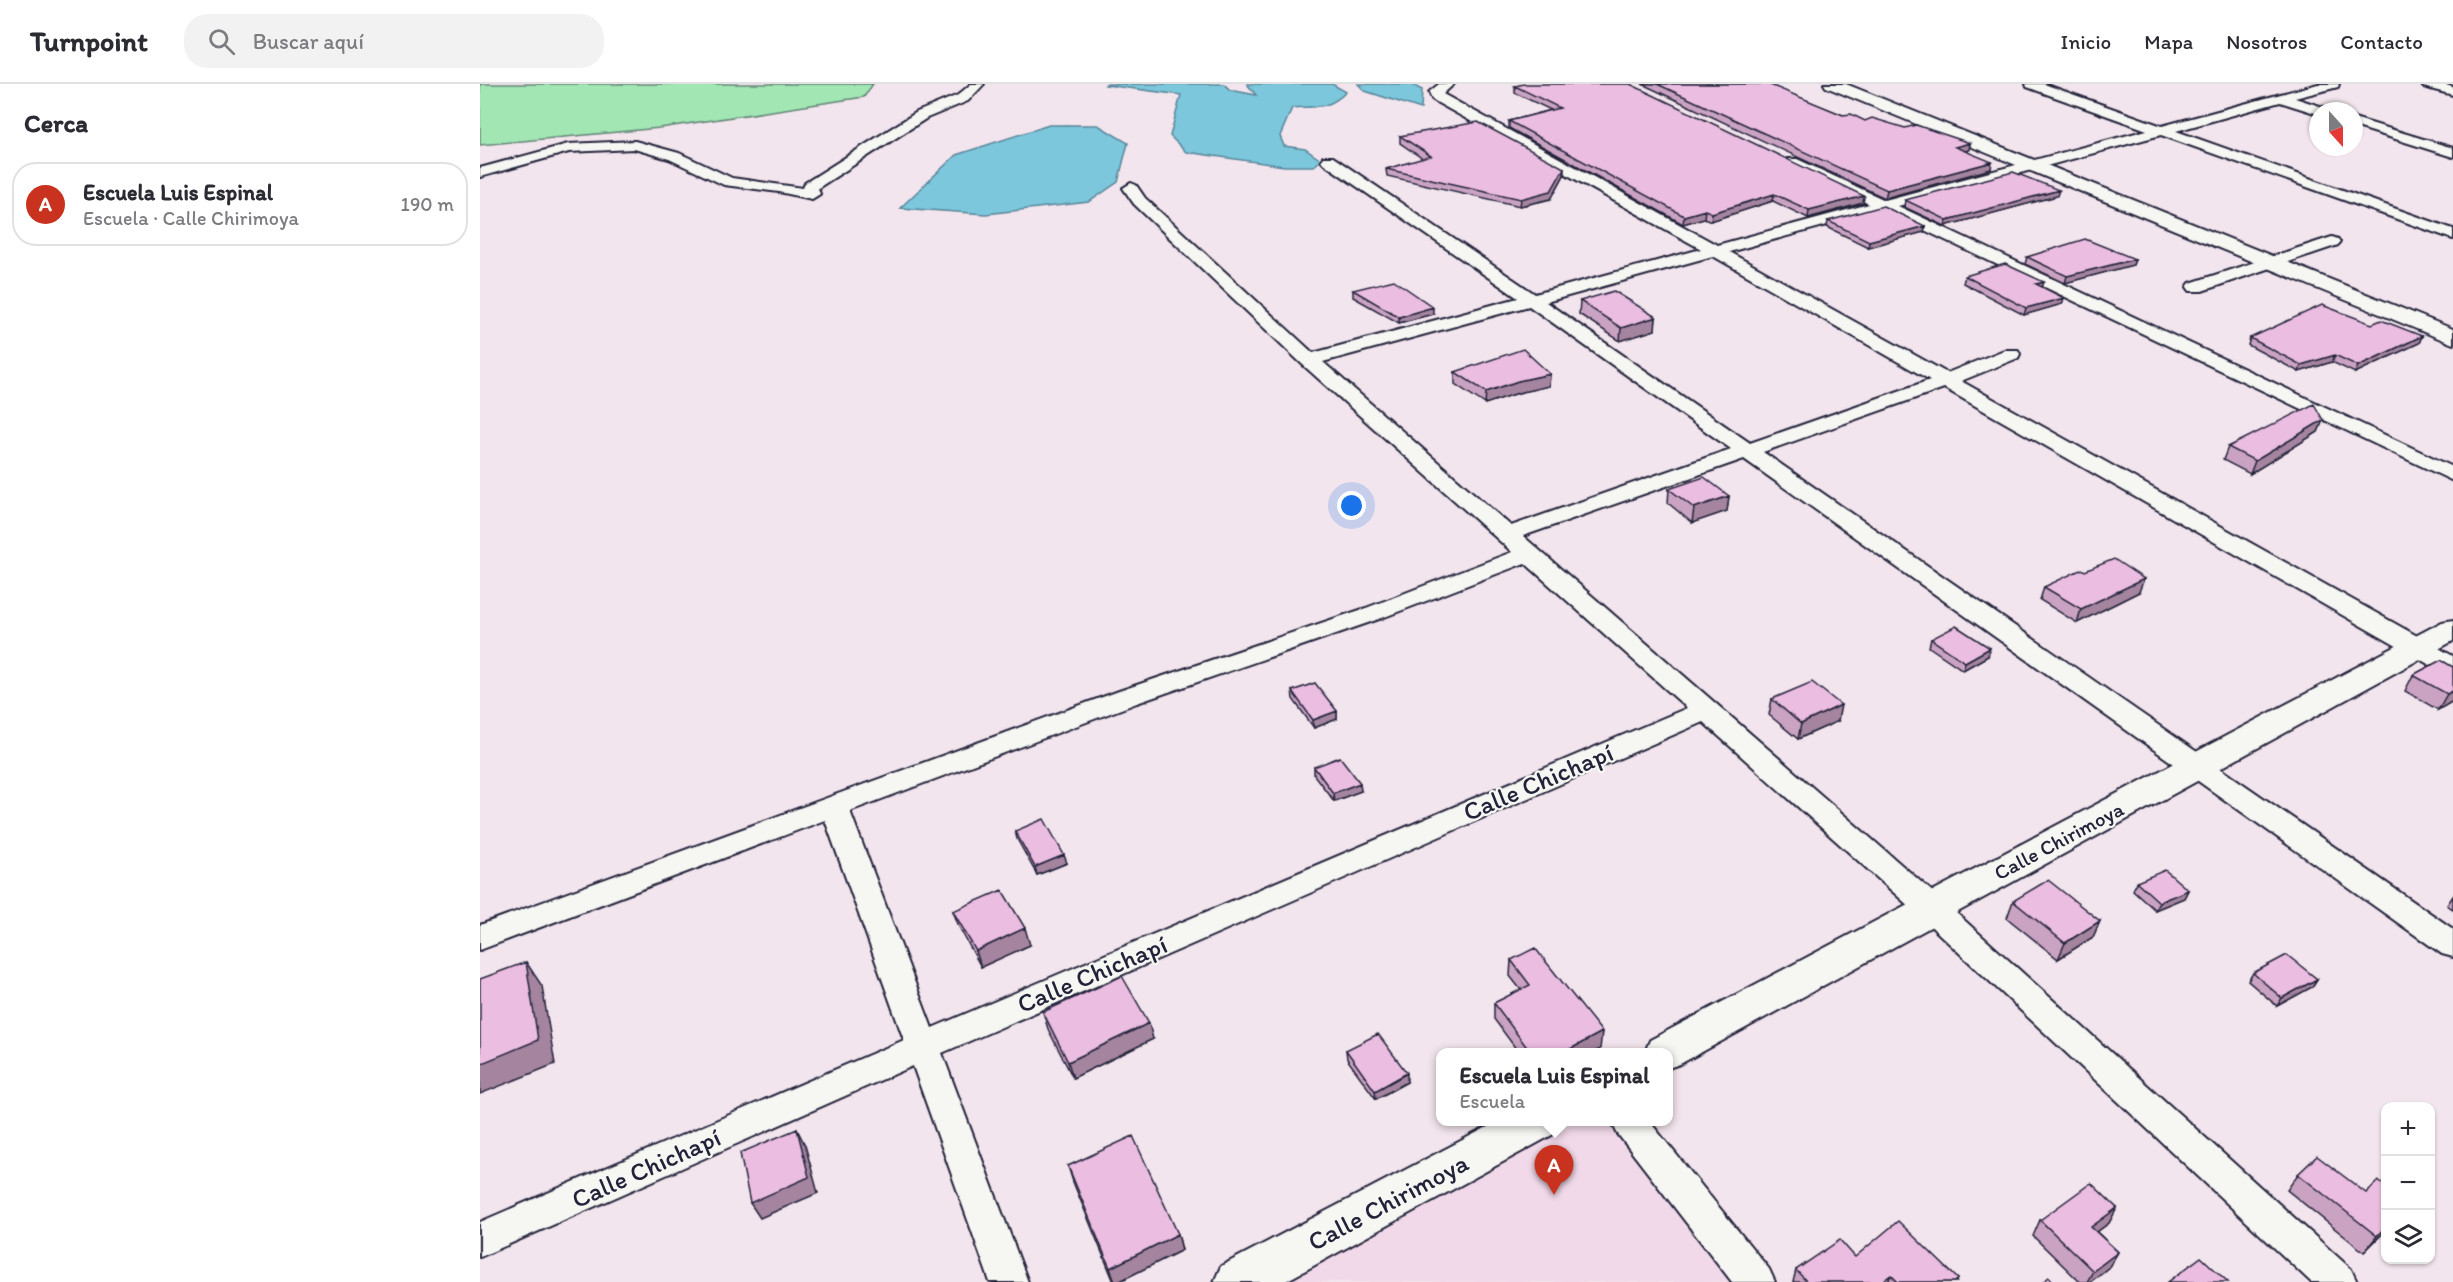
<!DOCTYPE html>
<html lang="es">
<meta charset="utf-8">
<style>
body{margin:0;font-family:Itim,sans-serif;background:#f2f2f3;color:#2b2b33}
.controls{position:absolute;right:18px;bottom:18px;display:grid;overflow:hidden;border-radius:12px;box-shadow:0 2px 4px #0004}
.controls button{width:54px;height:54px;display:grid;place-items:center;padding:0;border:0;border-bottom:2px solid #e1e1e2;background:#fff;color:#2b2b33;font:30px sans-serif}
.compass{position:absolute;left:1829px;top:18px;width:54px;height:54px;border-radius:50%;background:#fff;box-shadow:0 2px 4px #0004;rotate:159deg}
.you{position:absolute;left:872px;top:422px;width:21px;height:21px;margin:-15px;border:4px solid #fff;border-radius:50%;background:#1a73e8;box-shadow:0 0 0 9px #1a73e833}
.badge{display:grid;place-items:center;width:39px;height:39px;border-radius:50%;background:#c8321e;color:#fff;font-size:20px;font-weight:700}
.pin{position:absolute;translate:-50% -50px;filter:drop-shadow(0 2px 3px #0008)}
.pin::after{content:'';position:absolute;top:32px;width:21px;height:18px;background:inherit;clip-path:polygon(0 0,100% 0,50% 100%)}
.popup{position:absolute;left:956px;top:964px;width:237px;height:78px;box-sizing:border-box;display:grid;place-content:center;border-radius:12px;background:#fff;filter:drop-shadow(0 2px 4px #0005);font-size:20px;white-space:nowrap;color:#7c7c81}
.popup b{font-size:22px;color:#2b2b33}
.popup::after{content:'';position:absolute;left:50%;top:100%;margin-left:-12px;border:12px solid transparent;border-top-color:#fff}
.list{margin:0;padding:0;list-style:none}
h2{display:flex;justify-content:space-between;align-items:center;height:78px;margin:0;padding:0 24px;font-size:26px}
h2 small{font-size:20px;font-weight:400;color:#7c7c81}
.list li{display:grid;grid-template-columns:39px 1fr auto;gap:18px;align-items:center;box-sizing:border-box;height:84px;margin:0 12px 12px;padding:0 12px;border:2px solid #e1e1e2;border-radius:24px}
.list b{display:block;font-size:22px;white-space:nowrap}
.list p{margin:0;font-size:20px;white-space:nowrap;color:#7c7c81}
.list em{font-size:20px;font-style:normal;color:#7c7c81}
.icon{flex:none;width:33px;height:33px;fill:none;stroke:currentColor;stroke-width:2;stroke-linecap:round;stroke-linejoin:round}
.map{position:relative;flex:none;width:1973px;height:1198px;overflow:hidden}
header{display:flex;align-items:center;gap:36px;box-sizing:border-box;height:84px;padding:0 30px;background:#fff;border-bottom:2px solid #e1e1e2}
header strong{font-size:28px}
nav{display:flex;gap:33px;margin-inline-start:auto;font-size:21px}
.search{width:420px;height:54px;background:#f2f2f3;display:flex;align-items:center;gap:15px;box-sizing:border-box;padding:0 21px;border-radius:24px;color:#7c7c81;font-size:22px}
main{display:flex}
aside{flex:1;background:#fff}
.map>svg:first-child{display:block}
.built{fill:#f1d9e9}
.green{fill:#a1e6b3;stroke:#628477;stroke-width:1.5}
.water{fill:#7cc7db;stroke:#58859b;stroke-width:1.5}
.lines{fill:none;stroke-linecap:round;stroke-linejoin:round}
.minor-casing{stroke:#22223b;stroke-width:4}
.tertiary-casing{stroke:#22223b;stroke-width:4}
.minor{fill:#f6f6f2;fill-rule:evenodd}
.tertiary{fill:#f6f6f2;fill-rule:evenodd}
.wall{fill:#caa3c2;stroke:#22223b;stroke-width:1.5}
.shaded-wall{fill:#a4849e;stroke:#22223b;stroke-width:1.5}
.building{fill:#ebbde1;stroke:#22223b;stroke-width:1.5}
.labels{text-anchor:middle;stroke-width:4.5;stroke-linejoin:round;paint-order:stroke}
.street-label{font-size:21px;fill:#22223b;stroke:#f6f6f2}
.near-street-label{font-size:26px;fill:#22223b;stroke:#f6f6f2}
</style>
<header>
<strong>Turnpoint</strong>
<div class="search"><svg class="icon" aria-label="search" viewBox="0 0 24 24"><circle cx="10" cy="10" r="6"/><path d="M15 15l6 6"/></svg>Buscar aquí</div>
<nav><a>Inicio</a><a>Mapa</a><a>Nosotros</a><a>Contacto</a></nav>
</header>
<main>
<aside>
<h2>Cerca<small></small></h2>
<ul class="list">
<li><span class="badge">A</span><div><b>Escuela Luis Espinal</b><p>Escuela · Calle Chirimoya</p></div><em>190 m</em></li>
</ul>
</aside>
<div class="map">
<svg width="1973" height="1198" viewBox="0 0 1973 1198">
<rect width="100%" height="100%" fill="#f3e5ed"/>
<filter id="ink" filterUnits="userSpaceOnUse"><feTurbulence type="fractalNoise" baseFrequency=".0167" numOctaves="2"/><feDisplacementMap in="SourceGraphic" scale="12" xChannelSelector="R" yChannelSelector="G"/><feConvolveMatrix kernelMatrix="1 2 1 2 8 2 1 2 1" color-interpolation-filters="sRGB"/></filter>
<g filter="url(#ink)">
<path class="built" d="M1096,1038H1129L1253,1198H803Z"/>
<path class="green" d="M0,0H393L384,13L180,44L0,61Z"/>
<path class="water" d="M626,0H744L750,6L776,11L767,0H852L866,8C848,26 836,22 812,24L800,52L804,62L825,65L841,76L834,82H804L706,68L690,52L701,11L625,1Z
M878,0H931L942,6L941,25L885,7Z
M569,41H618L648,59L638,98L609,118L506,130L420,124L476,71Z"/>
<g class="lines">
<defs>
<path id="minor" d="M491,0H504L488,17L447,34L338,104L340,110L332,115L299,108L244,101L189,75L154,65L89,68L0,93V84L88,60L155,57L199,69L252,94L323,104L325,99L437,28L478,11Z
M959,0H974L963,10L1237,161L1389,120L1307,81L1305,78L1307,75H1317L1405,116L1667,46L1547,3L1546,0H1564L1682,42L1838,0H1859L1858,3L1815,14L1846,24L1848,27H1838V30L1800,18L1696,47L1973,145V155L1681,51L1418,122L1973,383V397L1402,126L1249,168L1467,289L1524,266H1538L1540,270L1538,274L1481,297L1973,572V591L1964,589L1464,304L1283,368L1973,845V873L1962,870L1264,375L1043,452L1463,817L1871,1185L1877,1198H1831L1441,833L1223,638L462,969L548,1198H510L433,982L0,1173V1138L424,956L345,736L0,866V841L639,607L886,524L1032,468L822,280L654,120L643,104L651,99L656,101L665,114L833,269L1038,214L843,79L841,76L843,73H853L1055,210L1221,165L958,19L952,15L949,8ZM1233,172L1450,296L1270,359L1066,218ZM1049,222L1251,365L1031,442L843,278ZM1045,479L1207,624L452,944L370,727L657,619L902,534Z
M1942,0H1962L1973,3V11L1943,3Z
M1874,34L1973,64V73L1874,42Z
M1852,153L1858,155L1860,158L1858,161L1722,207H1710L1707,203L1710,199Z
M1132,1038H1170L1289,1185L1295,1198H1252L1137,1049Z"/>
<path id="tertiary" d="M1344,0H1366L1973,245V260L1346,3Z
M1973,536V557L1200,980L1188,984V968H1165L1170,956L1962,538Z
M1017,1038H1078L1072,1051L804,1198H734L741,1182Z"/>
</defs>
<use href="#minor" class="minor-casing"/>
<use href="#tertiary" class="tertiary-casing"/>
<use href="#minor" class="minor"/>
<use href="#tertiary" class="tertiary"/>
</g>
<path class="wall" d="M1162,0H1292L1289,1L1363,31L1385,37L1425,44L1490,59L1489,66L1485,67L1511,85L1405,114Z
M1035,2L1384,112L1383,119L1328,134L1293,117L1231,137L1224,134L1203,140L1029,44V37L1071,26L1035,9Z
M920,52L1084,91L1071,115L1040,122L907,92L906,85L943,75L920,59Z
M1577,112L1465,142L1424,123L1425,116Z
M1348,137L1445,142L1444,148L1388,163L1347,143Z
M1547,173L1655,175L1653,181L1585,199L1545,180Z
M1485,192L1562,203L1584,214L1582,220L1544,231L1483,199Z
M873,206L953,230L919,239L873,213Z
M1100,217L1176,233L1175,246L1140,257L1099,230Z
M1892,240L1942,252L1939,259L1875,289L1852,278L1819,288L1768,261L1770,254Z
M975,288L1070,290L1069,302L1038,309L1005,320L975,300Z
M1843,336L1838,348L1770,390L1743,376L1748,363Z
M1189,405L1249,412L1247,427L1212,439L1188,419Z
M1605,487L1659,508L1597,539L1560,516L1564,503Z
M1451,555L1508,572L1483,586L1449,563Z
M1961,576L1973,617L1958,626L1925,607L1933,591Z
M812,607L857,627V635L834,644L813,615Z
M1292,615L1358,637L1318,655L1289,631Z
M834,683L881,707L854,717L834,691Z
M535,747L587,779L557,791L537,755Z
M1657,798L1708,806L1704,814L1675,826L1653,806Z
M1973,812V825L1967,821Z
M1533,817L1620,837L1613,853L1578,875L1527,834Z
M473,827L550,861L501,883L479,843Z
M1031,876L1120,965L1113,969H1039L1014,935V919L1041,906L1030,892Z
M1773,889L1837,895L1832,903L1797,922L1768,897Z
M563,928L673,955L593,994L568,945Z
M866,966L927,998L896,1015L867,975Z
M588,1082L698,1150L702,1166L638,1198H634L593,1098Z
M1818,1090L1905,1147L1884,1168L1807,1106Z
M1637,1124L1629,1139L1617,1148L1638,1168L1629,1183L1610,1198H1600L1553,1152L1560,1136Z
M1375,1173L1478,1195L1477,1198H1313L1316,1186Z"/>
<path class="shaded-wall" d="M1490,59L1489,66L1474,70L1475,63Z
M1512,78L1511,85L1405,114L1407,106Z
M1084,84V91L1071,115L1040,122L1041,115Z
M1579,106L1577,112L1465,142L1467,136Z
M1294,110L1293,117L1231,137L1232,129Z
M1384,112L1383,119L1328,134L1329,126Z
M1225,126L1224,134L1203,140L1204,132Z
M1445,142L1444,148L1388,163L1389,157Z
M1655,175L1653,181L1585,199L1587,192Z
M1564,198L1562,204L1556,200Z
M1584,214L1582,220L1544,231L1546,224Z
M953,223V230L919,239V233Z
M1176,233L1175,246L1140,257L1141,244Z
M1942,252L1939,259L1875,289L1878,282Z
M1855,271L1852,278L1819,288L1821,281Z
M1070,290L1069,302L1038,309L1005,320L1006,308L1038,297Z
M1843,336L1838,348L1770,390L1775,377Z
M1249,412L1247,427L1212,439L1214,424Z
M1664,495L1659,508L1597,539L1601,525Z
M1510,564L1508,572L1483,586L1485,578Z
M1973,607V617L1958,626L1967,610Z
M1361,621L1358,637L1318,655L1321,640Z
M857,627V635L834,644L833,636Z
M880,699L881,707L854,717L853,709Z
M584,771L587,779L557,791L555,783Z
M1708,806L1704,814L1675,826L1679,818Z
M1620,837L1613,853L1578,875L1585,859Z
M545,844L550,861L501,883L496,867Z
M46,878L62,902L75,980L0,1010V980Z
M1837,895L1832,903L1797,922L1802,914Z
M669,939L673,955L593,994L588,978Z
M1122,948L1120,965L1113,969H1083Z
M927,989V998L896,1015L895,1007Z
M317,1045L325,1061L338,1109L280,1134L270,1119Z
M1637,1124L1629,1139L1603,1158L1611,1143Z
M1905,1143V1147L1884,1168L1897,1152Z
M698,1150L702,1166L638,1198H635L630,1184Z
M1638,1168L1629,1183L1610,1198H1607L1613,1187Z
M1411,1191L1408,1198H1401Z"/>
<path class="building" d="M1044,0H1150L1384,112L1329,126L1294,110L1232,129L1225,126L1204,132L1029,37L1080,24L1035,2Z
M1177,0H1288L1363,31L1371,30L1385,37L1392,34L1425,44L1436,41L1490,59L1475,63L1512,78L1407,106Z
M998,38L1084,84L1071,107L1041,115L906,85L951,72L920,52Z
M1533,88L1579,106L1467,136L1425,116Z
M1403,122L1445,142L1389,157L1348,137Z
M1605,155L1655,175L1587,192L1547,173Z
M1525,180L1564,198L1556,200L1584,214L1546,224L1485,192Z
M914,196L953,223L919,233L873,206Z
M1134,207L1176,233L1141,244L1100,217Z
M1842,221L1892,240L1901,236L1942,252L1878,282L1855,271L1821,281L1770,254Z
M1043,265L1070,290L1038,297L1006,308L975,288Z
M1834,320L1843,336L1775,377L1748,363Z
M1224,393L1249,412L1214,424L1189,405Z
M1634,475L1664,495L1601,525L1564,503L1602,485L1605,487Z
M1476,542L1510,564L1485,578L1451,555Z
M1961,576L1973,583V607L1967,610L1933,591Z
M1332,598L1361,621L1321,640L1292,615Z
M835,599L857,627L833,636L812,607Z
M860,673L880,699L853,709L834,683Z
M564,735L584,771L555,783L535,747Z
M1685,786L1708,806L1679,818L1657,798Z
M1568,796L1620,837L1585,859L1533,817Z
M522,806L545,844L496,867L473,827Z
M1055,864L1122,948L1083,969H1051L1014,919L1050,901L1031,876Z
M1807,871L1837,895L1802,914L1773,889Z
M46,878L58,956L0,980V895Z
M642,892L669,939L588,978L563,928Z
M898,950L927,989L895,1007L866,966Z
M317,1045L329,1093L270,1119L260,1069Z
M653,1052L698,1150L630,1184L588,1082Z
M1837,1072L1886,1109L1898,1097L1905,1102V1143L1897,1152L1818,1090Z
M1611,1099L1637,1124L1611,1143L1638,1168L1613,1187L1560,1136Z
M1418,1137L1478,1195L1475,1198H1418L1411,1191L1401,1198H1327L1316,1186L1360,1156L1375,1173Z
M1721,1173L1748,1198H1688Z
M1569,1193L1574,1198H1563Z"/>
</g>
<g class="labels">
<g class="street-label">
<text transform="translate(1579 757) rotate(-28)" y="7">Calle Chirimoya</text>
</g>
<g class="near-street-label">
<text transform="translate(1058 698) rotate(-23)" y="9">Calle Chichapí</text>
<text transform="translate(612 890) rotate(-23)" y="9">Calle Chichapí</text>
<text transform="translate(166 1084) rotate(-24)" y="9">Calle Chichapí</text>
<text transform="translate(908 1118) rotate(-28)" y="9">Calle Chirimoya</text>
</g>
</g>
</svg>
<div class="controls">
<button>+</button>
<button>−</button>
<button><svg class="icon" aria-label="layers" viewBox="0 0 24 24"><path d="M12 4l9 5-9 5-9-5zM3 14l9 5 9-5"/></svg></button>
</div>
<svg class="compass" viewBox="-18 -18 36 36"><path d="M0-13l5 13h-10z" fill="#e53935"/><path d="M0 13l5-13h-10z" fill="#7c7c81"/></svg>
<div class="you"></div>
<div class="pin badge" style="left:1074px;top:1111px">A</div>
<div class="popup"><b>Escuela Luis Espinal</b>Escuela</div>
</div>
</main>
